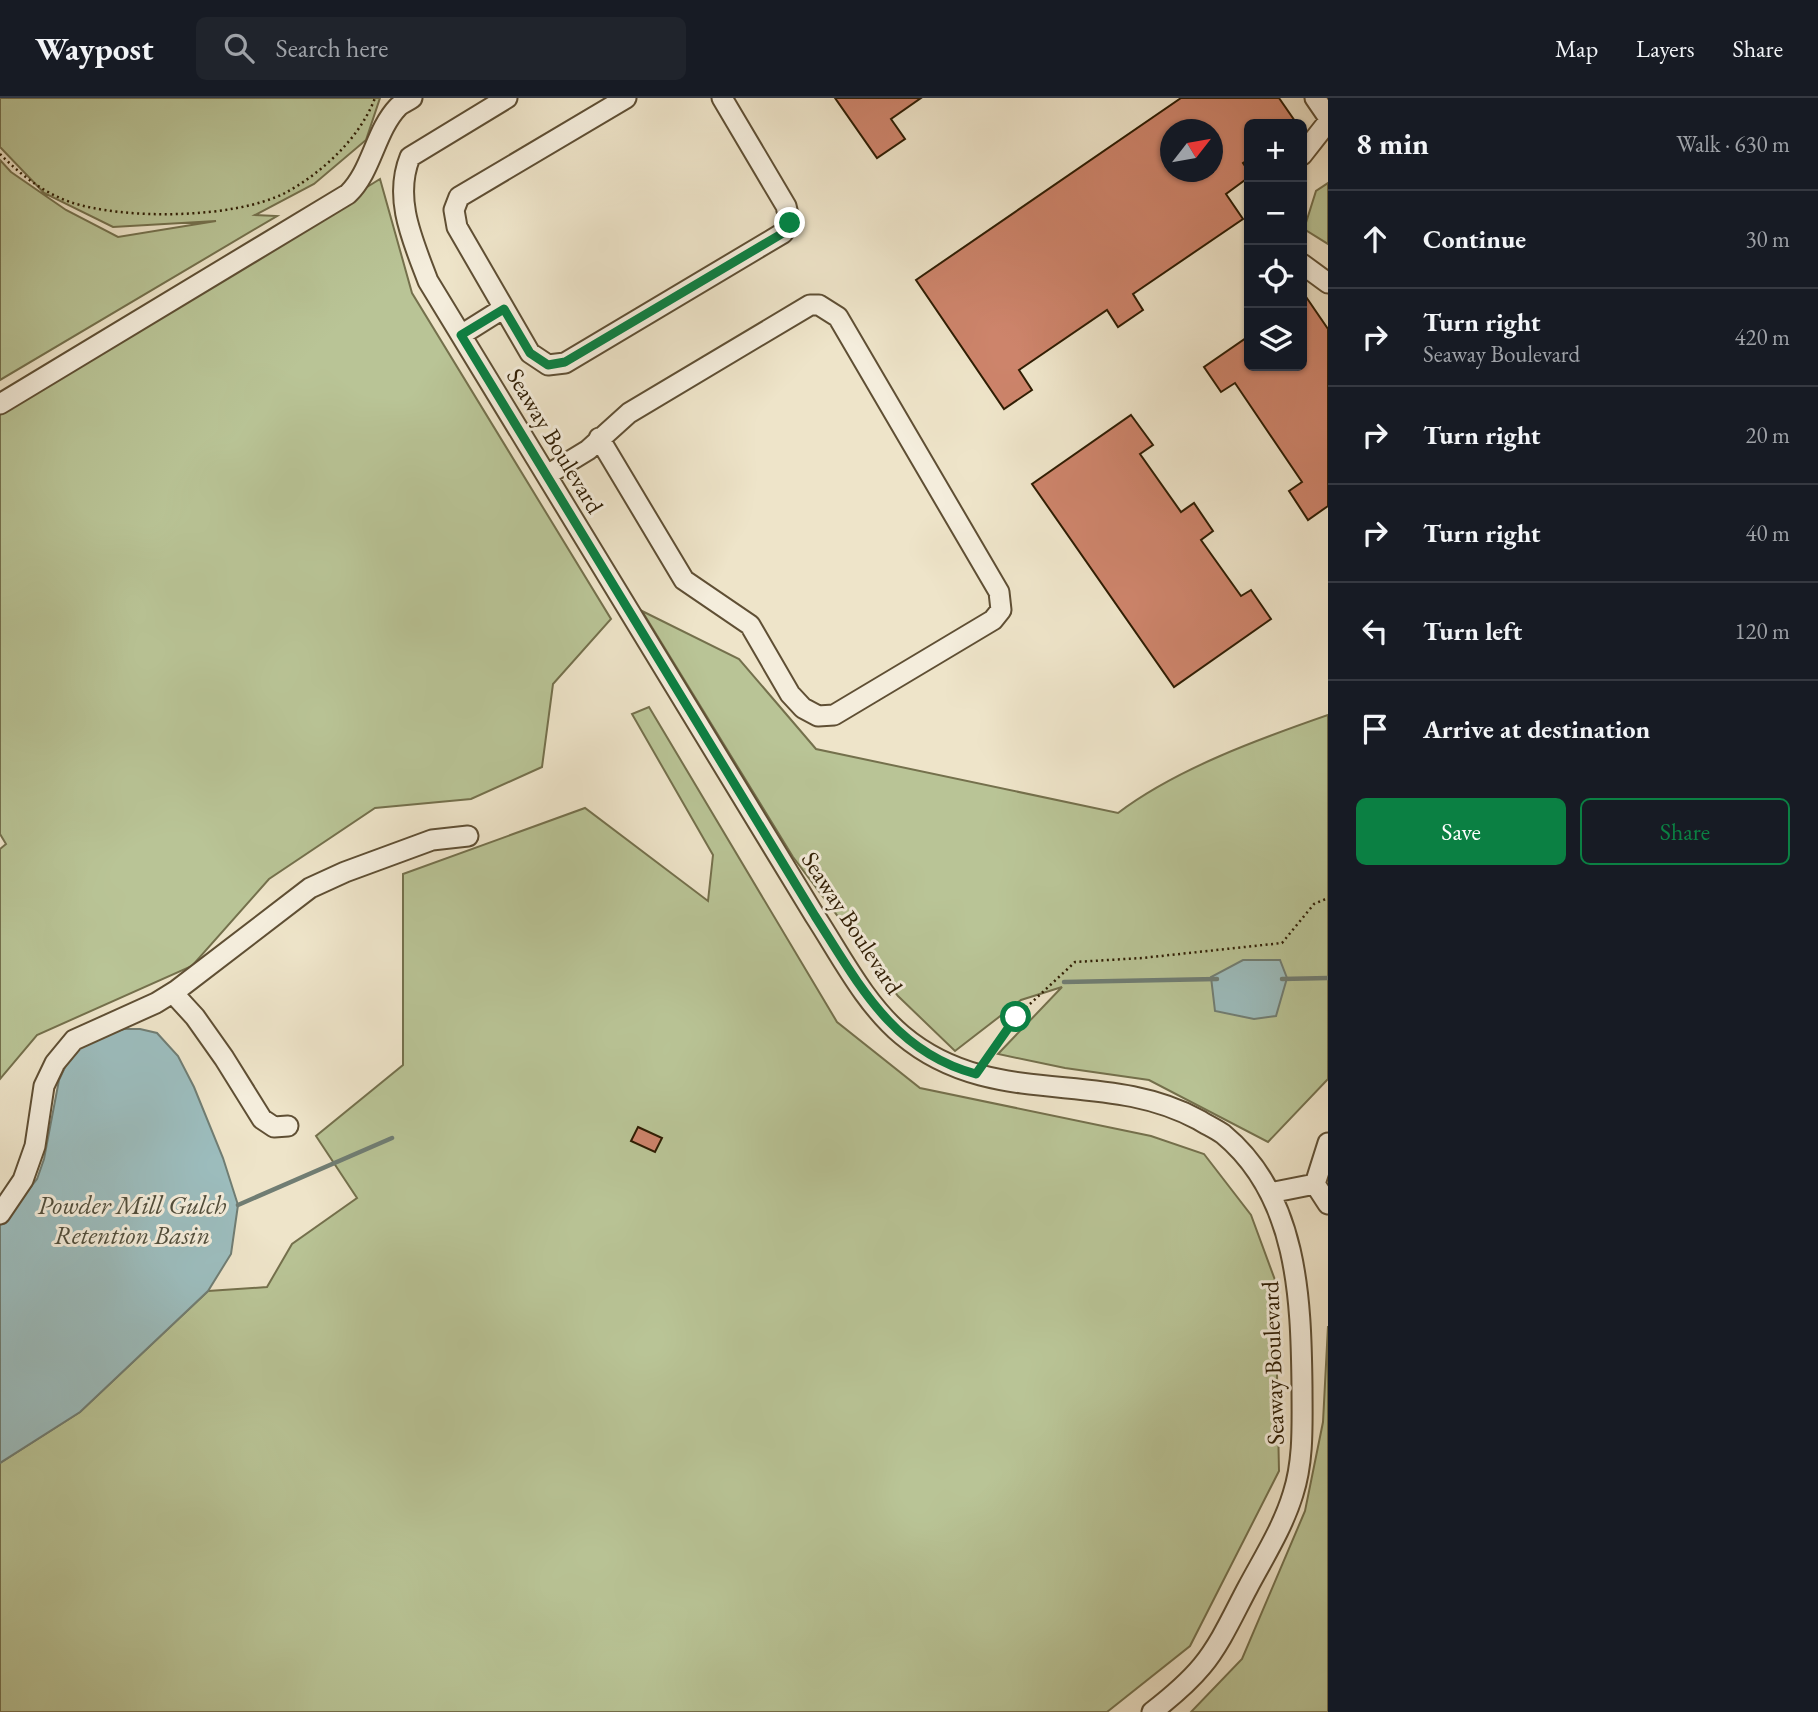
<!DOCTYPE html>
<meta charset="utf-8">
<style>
body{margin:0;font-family:"EB Garamond",serif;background:#20242c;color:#f1f3f6}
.controls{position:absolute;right:21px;top:21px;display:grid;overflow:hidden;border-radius:10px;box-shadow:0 2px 5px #0004}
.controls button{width:63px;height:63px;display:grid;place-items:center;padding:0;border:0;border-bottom:2px solid #363941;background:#171b24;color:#f1f3f6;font:35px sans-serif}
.compass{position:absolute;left:1160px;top:21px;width:63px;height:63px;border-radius:50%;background:#171b24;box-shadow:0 2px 5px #0004;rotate:59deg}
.stop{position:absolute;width:21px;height:21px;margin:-16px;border:5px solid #0b8043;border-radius:50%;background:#fff}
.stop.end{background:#0b8043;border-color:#fff;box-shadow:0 2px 7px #0008}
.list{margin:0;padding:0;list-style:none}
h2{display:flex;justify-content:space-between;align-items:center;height:91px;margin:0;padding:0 28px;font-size:30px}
h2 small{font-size:23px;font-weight:400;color:#9ea1a6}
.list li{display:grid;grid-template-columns:46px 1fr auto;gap:21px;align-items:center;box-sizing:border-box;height:98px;padding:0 28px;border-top:2px solid #363941}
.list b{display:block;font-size:26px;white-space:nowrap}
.list p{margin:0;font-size:23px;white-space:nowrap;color:#9ea1a6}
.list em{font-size:23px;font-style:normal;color:#9ea1a6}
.actions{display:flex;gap:14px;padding:21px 28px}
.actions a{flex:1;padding:16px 0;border:2px solid #0b8043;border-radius:10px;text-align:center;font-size:24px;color:#0b8043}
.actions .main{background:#0b8043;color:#fff}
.icon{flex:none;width:38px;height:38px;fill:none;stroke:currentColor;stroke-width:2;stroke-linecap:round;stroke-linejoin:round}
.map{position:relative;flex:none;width:1328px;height:1614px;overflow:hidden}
header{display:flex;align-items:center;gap:42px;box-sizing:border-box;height:98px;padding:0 35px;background:#171b24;border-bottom:2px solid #363941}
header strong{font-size:33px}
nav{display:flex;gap:38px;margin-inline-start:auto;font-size:24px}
.search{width:490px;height:63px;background:#20242c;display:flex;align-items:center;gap:18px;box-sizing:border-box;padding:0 24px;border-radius:10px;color:#9ea1a6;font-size:26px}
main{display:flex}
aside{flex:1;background:#171b24}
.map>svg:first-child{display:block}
.green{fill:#b9c496;stroke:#74704c;stroke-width:2}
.water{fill:#9cbdbe;stroke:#707d73;stroke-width:2}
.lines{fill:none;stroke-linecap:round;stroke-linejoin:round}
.stream{stroke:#707d73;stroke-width:4.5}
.building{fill:#cd846b;stroke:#2f1d03;stroke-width:2;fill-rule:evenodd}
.minor-casing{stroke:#5f4f34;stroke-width:23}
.path{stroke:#2f1d03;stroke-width:2.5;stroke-dasharray:2 3.5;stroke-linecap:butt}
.minor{stroke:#f4eddc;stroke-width:19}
.route{stroke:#0b8043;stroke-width:9}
.labels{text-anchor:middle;stroke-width:6;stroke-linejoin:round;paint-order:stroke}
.street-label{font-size:24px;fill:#2f1d03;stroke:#f4eddc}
.water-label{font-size:26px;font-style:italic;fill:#504d3b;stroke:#f4eddc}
</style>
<header>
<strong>Waypost</strong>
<div class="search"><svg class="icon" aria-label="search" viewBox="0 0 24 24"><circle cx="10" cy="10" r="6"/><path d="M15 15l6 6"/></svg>Search here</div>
<nav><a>Map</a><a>Layers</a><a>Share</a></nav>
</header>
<main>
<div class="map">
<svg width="1328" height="1614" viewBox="0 0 1328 1614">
<rect width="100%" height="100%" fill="#eee4c9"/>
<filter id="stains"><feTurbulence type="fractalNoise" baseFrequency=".00286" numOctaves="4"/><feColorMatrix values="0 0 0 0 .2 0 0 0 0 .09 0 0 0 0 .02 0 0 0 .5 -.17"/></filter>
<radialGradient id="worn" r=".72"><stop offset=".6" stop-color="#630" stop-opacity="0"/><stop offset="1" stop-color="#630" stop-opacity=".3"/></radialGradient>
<path class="green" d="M0,0H380L366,42L314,86L255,117L277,118L0,282V62L11,74L66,112L118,139L216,123L113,129L44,95L0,49Z
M380,81L412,195L611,521L553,586L542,669L471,701L375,710L269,781L192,868L37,937L0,981V751L6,746L0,736V316Z
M1328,85V146L1304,131L1316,93Z
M642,513L739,561L816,651L1118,715C1176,671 1259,641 1328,617V981L1268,1044L1149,982L1065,970L998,956L1062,889L1021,902L955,953L898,898L793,759Z
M649,609L837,924L920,990L1151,1038L1204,1056L1251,1117L1275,1182L1279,1373L1190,1548L1107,1614H0V1365L80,1314L208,1193L267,1189L292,1146L357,1100L316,1038L403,967V776L585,710L708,803L713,757L632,616Z
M1328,1228V1614H1191L1242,1561L1305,1413L1323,1324Z"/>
<path class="water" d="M1243,862H1280L1287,880L1276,918L1254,921L1215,913L1211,879Z
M124,931H140L157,935L178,958L194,989L223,1060L238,1107L231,1156L208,1193L80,1314L0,1365V1127L37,1081L44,1061L59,982L71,956L80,947L93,940Z"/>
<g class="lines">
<path class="stream" d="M1282,881L1328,880
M1064,884L1217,881
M238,1107L392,1040"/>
</g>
<path class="building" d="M835,0H921L891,21L905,41L877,60Z
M1181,0H1279L1297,26H1249V61L1243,65L1249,74V79L1226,96L1243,121L1133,196L1143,212L1118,229L1107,212L1019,272L1032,292L1004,311L916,182ZM1171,32H1213V74H1171Z
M1302,193L1328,231V408L1308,422L1289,393L1302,384L1235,285L1221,294L1204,269L1249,238V268H1302Z
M1131,317L1153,347L1140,356L1181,414L1194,405L1213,433L1201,442L1241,498L1251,492L1271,521L1174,589L1032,386Z
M638,1029L662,1040L655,1054L631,1043Z"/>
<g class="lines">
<defs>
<path id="minor" d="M507,0L410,59C393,101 413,143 428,183L815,818C841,858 865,906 902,937C992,1013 1102,969 1199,1022C1207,1027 1216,1031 1223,1036C1298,1098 1301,1200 1302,1289C1302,1325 1304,1362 1293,1396C1283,1429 1264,1459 1248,1489C1234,1515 1221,1545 1202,1568C1188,1585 1170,1600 1152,1614
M626,0L459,99L454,112L457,129L530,255L548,267L565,265L783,135L790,125L786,108L722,0
M1315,0L1328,19
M1302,57L1328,24
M1302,166L1328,185
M461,237L504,210
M0,306L348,96C372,73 375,33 398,9C401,6 408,3 412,0
M547,377L588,352L629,315L810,207H819L838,219L999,494L1001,512L993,522L834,617L818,618L803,610L790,596L750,527L684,482L599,340
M173,895L195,919L224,960L262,1021L274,1029L288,1028
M1328,1045L1315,1086L1328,1106
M1270,1095L1315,1086
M0,1116L23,1082L35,1048L44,988L55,965L74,942L156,905L177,892L310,790L345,774L432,742L468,738"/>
</defs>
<use href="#minor" class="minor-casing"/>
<path class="path" d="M0,56C20,76 42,94 70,104C123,122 234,121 285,95C322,75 360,40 375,0
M986,962L1016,919L1075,864L1142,860L1282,845L1314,806L1328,800"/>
<use href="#minor" class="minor"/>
</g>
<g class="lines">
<path class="route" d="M790,125L783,135L565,264L548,267L530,255L504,211L461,237L815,818C858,885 893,954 976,976L1016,919"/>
</g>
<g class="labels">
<g class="street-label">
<text transform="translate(555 343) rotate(59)" y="8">Seaway Boulevard</text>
<text transform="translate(852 825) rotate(57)" y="8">Seaway Boulevard</text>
<text transform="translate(1273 1265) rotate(-92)" y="8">Seaway Boulevard</text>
</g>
<g class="water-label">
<text x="132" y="1116">Powder Mill Gulch<tspan x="132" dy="30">Retention Basin</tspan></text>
</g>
</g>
<rect width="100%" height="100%" filter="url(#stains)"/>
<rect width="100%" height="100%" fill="url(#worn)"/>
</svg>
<div class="controls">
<button>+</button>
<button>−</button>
<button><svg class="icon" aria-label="locate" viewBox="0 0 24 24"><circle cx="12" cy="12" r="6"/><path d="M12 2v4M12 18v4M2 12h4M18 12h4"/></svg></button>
<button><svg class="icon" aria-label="layers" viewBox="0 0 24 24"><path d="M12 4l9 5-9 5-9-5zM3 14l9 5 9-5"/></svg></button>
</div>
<svg class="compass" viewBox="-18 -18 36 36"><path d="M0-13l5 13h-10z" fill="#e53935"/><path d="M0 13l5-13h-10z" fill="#9ea1a6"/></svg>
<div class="stop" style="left:1016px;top:919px"></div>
<div class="stop end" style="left:790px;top:125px"></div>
</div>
<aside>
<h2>8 min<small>Walk · 630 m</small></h2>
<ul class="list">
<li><svg class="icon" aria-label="ahead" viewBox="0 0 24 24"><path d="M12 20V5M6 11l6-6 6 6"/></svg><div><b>Continue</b></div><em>30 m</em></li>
<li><svg class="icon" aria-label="right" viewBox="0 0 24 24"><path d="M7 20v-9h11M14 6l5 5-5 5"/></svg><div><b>Turn right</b><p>Seaway Boulevard</p></div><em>420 m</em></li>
<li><svg class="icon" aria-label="right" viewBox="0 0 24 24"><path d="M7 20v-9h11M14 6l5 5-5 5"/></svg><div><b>Turn right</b></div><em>20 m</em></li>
<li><svg class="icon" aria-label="right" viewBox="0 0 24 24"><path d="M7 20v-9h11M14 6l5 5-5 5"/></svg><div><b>Turn right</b></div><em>40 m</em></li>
<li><svg class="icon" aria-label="left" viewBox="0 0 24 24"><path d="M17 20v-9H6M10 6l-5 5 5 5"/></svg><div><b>Turn left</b></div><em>120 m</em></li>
<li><svg class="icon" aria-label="arrive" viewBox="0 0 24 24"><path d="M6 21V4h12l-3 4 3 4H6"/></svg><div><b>Arrive at destination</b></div></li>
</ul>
<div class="actions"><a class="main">Save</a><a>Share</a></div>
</aside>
</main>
